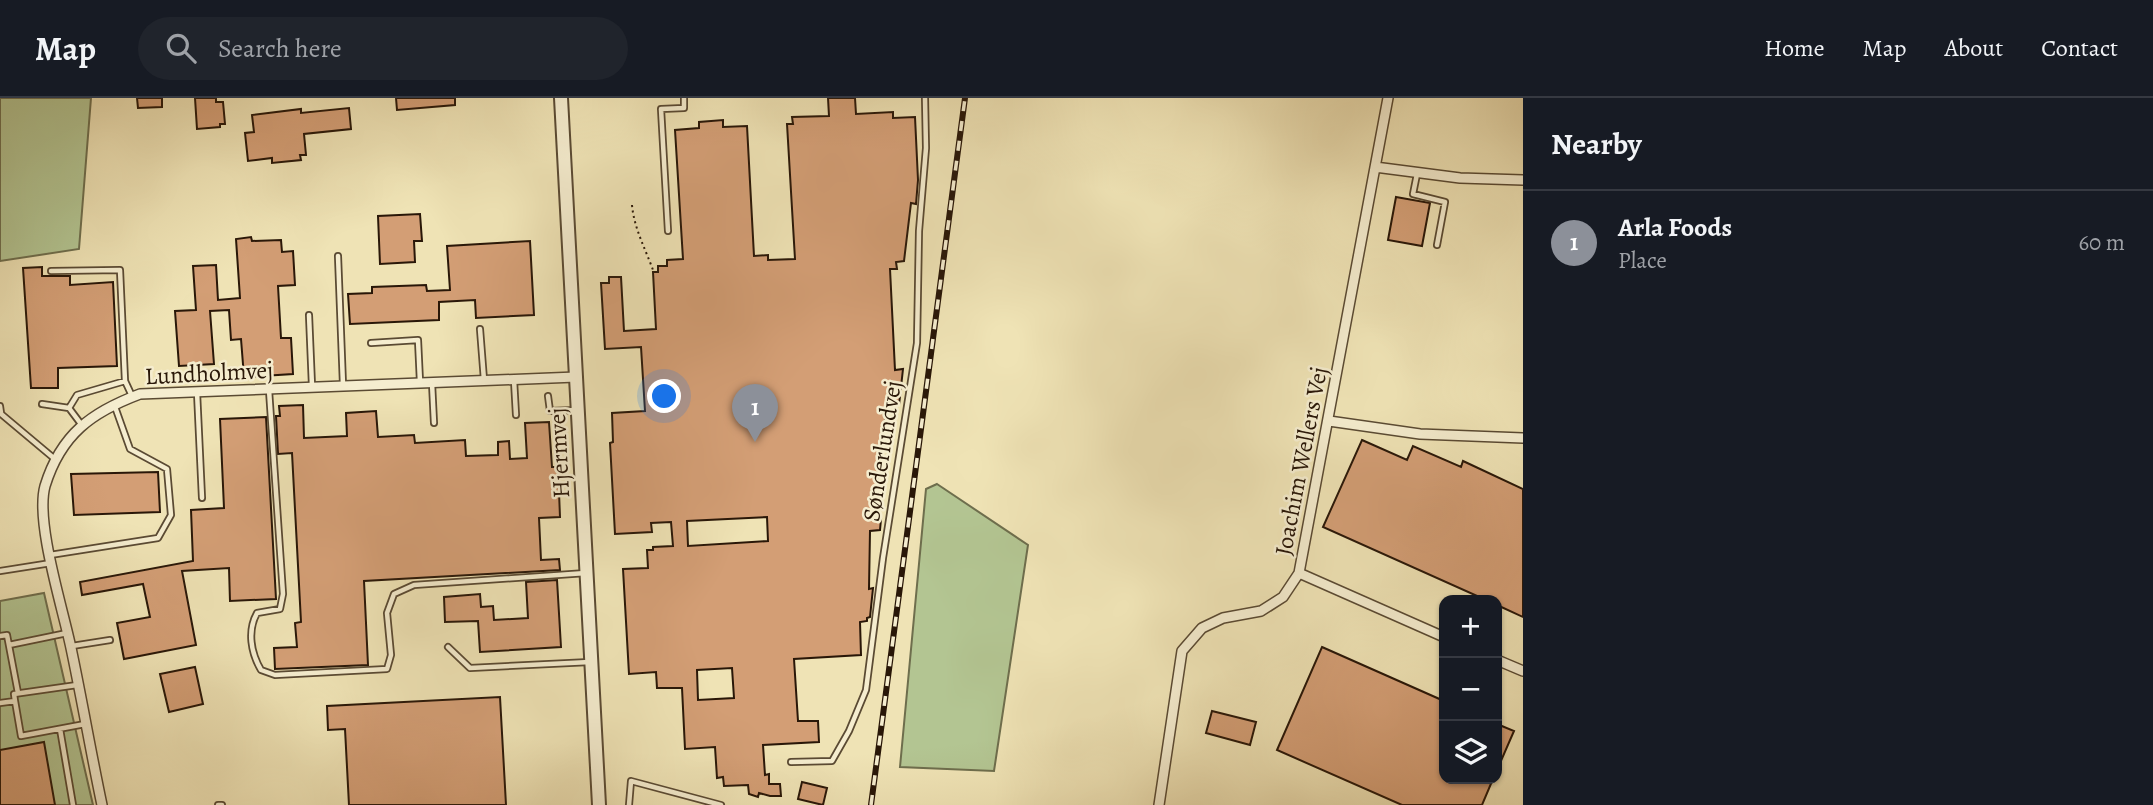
<!DOCTYPE html>
<meta charset="utf-8">
<style>
body{margin:0;font-family:Alegreya,serif;background:#20242c;color:#f1f3f6}
.controls{position:absolute;right:21px;bottom:21px;display:grid;overflow:hidden;border-radius:14px;box-shadow:0 2px 5px #0004}
.controls button{width:63px;height:63px;display:grid;place-items:center;padding:0;border:0;border-bottom:2px solid #363941;background:#171b24;color:#f1f3f6;font:35px sans-serif}
.you{position:absolute;left:665px;top:299px;width:24px;height:24px;margin:-18px;border:5px solid #fff;border-radius:50%;background:#1a73e8;box-shadow:0 0 0 10px #1a73e833}
.badge{display:grid;place-items:center;width:46px;height:46px;border-radius:50%;background:#8c9099;color:#fff;font-size:23px;font-weight:700}
.pin{position:absolute;translate:-50% -58px;filter:drop-shadow(0 2px 4px #0008)}
.pin::after{content:'';position:absolute;top:37px;width:24px;height:21px;background:inherit;clip-path:polygon(0 0,100% 0,50% 100%)}
.list{margin:0;padding:0;list-style:none}
h2{display:flex;justify-content:space-between;align-items:center;height:91px;margin:0;padding:0 28px;font-size:30px}
h2 small{font-size:23px;font-weight:400;color:#9ea1a6}
.list li{display:grid;grid-template-columns:46px 1fr auto;gap:21px;align-items:center;box-sizing:border-box;height:105px;padding:0 28px;border-top:2px solid #363941}
.list b{display:block;font-size:26px;white-space:nowrap}
.list p{margin:0;font-size:23px;white-space:nowrap;color:#9ea1a6}
.list em{font-size:23px;font-style:normal;color:#9ea1a6}
.icon{flex:none;width:38px;height:38px;fill:none;stroke:currentColor;stroke-width:2;stroke-linecap:round;stroke-linejoin:round}
.map{position:relative;flex:none;width:1523px;height:707px;overflow:hidden}
header{display:flex;align-items:center;gap:42px;box-sizing:border-box;height:98px;padding:0 35px;background:#171b24;border-bottom:2px solid #363941}
header strong{font-size:33px}
nav{display:flex;gap:38px;margin-inline-start:auto;font-size:24px}
.search{width:490px;height:63px;background:#20242c;display:flex;align-items:center;gap:18px;box-sizing:border-box;padding:0 24px;border-radius:38px;color:#9ea1a6;font-size:26px}
main{display:flex}
aside{flex:1;background:#171b24}
.map>svg:first-child{display:block}
.green{fill:#b3c592;stroke:#6e6e4d;stroke-width:2}
.building{fill:#d39e75;stroke:#291708;stroke-width:2;fill-rule:evenodd}
.lines{fill:none;stroke-linecap:round;stroke-linejoin:round}
.service-casing{stroke:#5a4a33;stroke-width:8}
.minor-casing{stroke:#5a4a33;stroke-width:12}
.tertiary-casing{stroke:#5a4a33;stroke-width:16}
.path{stroke:#291708;stroke-width:2;stroke-dasharray:2 3.5;stroke-linecap:butt}
.service{stroke:#f5edcf;stroke-width:4.5}
.minor{stroke:#f5edcf;stroke-width:9}
.tertiary{stroke:#f5edcf;stroke-width:12}
.rail-casing{stroke:#291708;stroke-width:6}
.rail{stroke:#f5edcf;stroke-width:3.5;stroke-dasharray:10;stroke-linecap:butt}
.labels{text-anchor:middle;stroke-width:5;stroke-linejoin:round;paint-order:stroke}
.street-label{font-size:24px;fill:#291708;stroke:#f5edcf}
</style>
<header>
<strong>Map</strong>
<div class="search"><svg class="icon" aria-label="search" viewBox="0 0 24 24"><circle cx="10" cy="10" r="6"/><path d="M15 15l6 6"/></svg>Search here</div>
<nav><a>Home</a><a>Map</a><a>About</a><a>Contact</a></nav>
</header>
<main>
<div class="map">
<svg width="1523" height="707" viewBox="0 0 1523 707">
<rect width="100%" height="100%" fill="#efe3b5"/>
<filter id="stains"><feTurbulence type="fractalNoise" baseFrequency=".00286" numOctaves="4"/><feColorMatrix values="0 0 0 0 .2 0 0 0 0 .09 0 0 0 0 .02 0 0 0 .5 -.17"/></filter>
<radialGradient id="worn" r=".72"><stop offset=".6" stop-color="#630" stop-opacity="0"/><stop offset="1" stop-color="#630" stop-opacity=".3"/></radialGradient>
<path class="green" d="M0,0H91L79,151L0,163Z
M937,386L1028,447L994,673L900,669L926,391Z
M44,495L93,707H0V503Z"/>
<path class="building" d="M137,0H162V9L138,10Z
M195,0H216V4H223L225,26H220V29L197,31Z
M396,0H455V7L397,12Z
M828,0H855L856,16L893,14V20L915,19L918,82L916,106L911,105L904,163L896,164L897,171H890L895,272L903,271L899,307L887,308L873,420L881,421L880,432L870,433L869,491L873,490L870,519L867,520V523L860,524L861,557L794,561L798,623H818L819,644L763,647L765,677L769,676V686H780L781,698H770L759,695L758,699L749,696L748,687L724,688L723,679L717,680L715,649L685,651L682,590H657L656,574L629,576L623,471L648,470L647,452H653V449L673,448L671,424L651,425L652,434L615,436L610,345L613,344L612,315L645,313L641,249L605,251L601,185H609V179H621L624,233L656,231L653,174H658V168H667V162L683,161L675,32L699,30V24L723,22V29L747,28L754,158L768,157V162L795,161L787,26H793L792,19L829,18ZM767,419L768,443L688,448L687,423ZM732,570L734,600L698,602L697,572Z
M349,10L351,31L304,36L306,57H300L301,62L272,65V60L248,63L245,35L254,34L252,17L301,11V15Z
M1396,99L1430,105L1422,148L1388,142Z
M420,116L422,143H414L415,164L380,166L378,118Z
M251,139L252,143L281,142L282,154L293,153L295,187L278,188L281,240H291L293,276L244,279L241,241L231,242L229,212L210,213L214,266L179,268L175,213L196,212L193,168L216,167L218,202L240,200L236,141Z
M530,143L534,217L476,220L475,202L439,204V222L350,226L348,196L372,195V189L426,187L427,193L450,192L447,148Z
M42,169V178H70V187L113,184L117,268L58,270V290H31L23,170Z
M303,307L304,340L347,338L346,315L376,313L378,339L414,337L415,345L465,342L466,358L498,357V344L509,343L510,361L527,360L525,325L549,324L552,369H558L560,419L539,420L541,462L559,461L560,472L364,483L368,567L275,571L274,550L297,549L295,525L301,524L292,355L278,356L276,318H280L279,308Z
M266,319L276,501L230,503L229,470L182,473L196,547L124,561L117,525L150,519L143,486L82,497L80,484L193,463L191,412L224,410L220,321Z
M1362,342L1407,362L1413,348L1461,369L1463,363L1523,391V519L1497,507V502H1486L1323,429Z
M158,374L160,414L74,417L71,376Z
M557,482L561,549L480,554L478,523L445,524L444,499L480,496L481,509L493,508L494,522L528,520L526,484Z
M1322,549L1444,603V681H1493L1482,707H1402L1277,652Z
M195,569L203,606L169,614L160,576Z
M500,599L506,707H349L345,631L328,632L327,608Z
M1212,613L1256,624L1250,647L1206,635Z
M1497,626L1514,633L1497,672Z
M44,644L55,707H0V652Z
M802,684L827,690L823,707L798,701Z"/>
<g class="lines">
<defs>
<path id="service" d="M1417,76L1413,96L1445,104L1437,147
M668,133L661,11L684,10V0
M338,158L343,287
M51,173L120,172L125,283
M309,217L312,288
M480,231L484,282
M371,245L418,242L420,284
M514,282L516,317
M432,285L434,325
M269,292L283,496L280,511L257,515C247,533 251,555 261,572L275,577L387,571L391,557L387,515L394,496L414,487L586,475
M197,294L202,400
M548,298L550,313L577,312
M42,306L69,310
M0,308L1,315
M0,315L56,362
M81,326L69,310L77,297L125,283L132,298
M50,457L158,440L171,417L167,371L130,351L114,306
M0,473L51,465
M0,538L7,537L18,595
M9,547L67,535
M72,548L110,542
M448,549L470,570L590,564
M15,603L21,638L85,626
M0,605L15,603L14,596L77,587
M60,631L73,707
M791,664L832,663L849,633L866,592L883,460L917,245L919,133L926,50L925,0
M218,707H222
M629,707L631,683L721,707"/>
<path id="minor" d="M1375,69L1460,80L1523,82
M1329,323L1420,336L1523,340
M1299,475L1444,539
M1497,562L1523,573
M102,707C91,655 82,602 71,550C63,511 35,424 45,388C61,336 92,314 140,296L576,279
M1159,707L1182,553L1202,530L1223,520L1261,513L1283,499L1299,475L1388,0"/>
<path id="tertiary" d="M561,0L599,707"/>
</defs>
<use href="#service" class="service-casing"/>
<use href="#minor" class="minor-casing"/>
<use href="#tertiary" class="tertiary-casing"/>
<path class="path" d="M632,107C634,130 645,150 653,172"/>
<use href="#service" class="service"/>
<use href="#minor" class="minor"/>
<use href="#tertiary" class="tertiary"/>
<defs>
<path id="rail" d="M871,707L965,0"/>
</defs>
<use href="#rail" class="rail-casing"/>
<use href="#rail" class="rail"/>
</g>
<g class="labels">
<g class="street-label">
<text transform="translate(209 275) rotate(-3)" y="8">Lundholmvej</text>
<text transform="translate(882 353) rotate(-81)" y="8">Sønderlundvej</text>
<text transform="translate(559 355) rotate(-93)" y="8">Hjermvej</text>
<text transform="translate(1301 363) rotate(-79)" y="8">Joachim Wellers Vej</text>
</g>
</g>
<rect width="100%" height="100%" filter="url(#stains)"/>
<rect width="100%" height="100%" fill="url(#worn)"/>
</svg>
<div class="controls">
<button>+</button>
<button>−</button>
<button><svg class="icon" aria-label="layers" viewBox="0 0 24 24"><path d="M12 4l9 5-9 5-9-5zM3 14l9 5 9-5"/></svg></button>
</div>
<div class="you"></div>
<div class="pin badge" style="left:755px;top:344px">1</div>
</div>
<aside>
<h2>Nearby<small></small></h2>
<ul class="list">
<li><span class="badge">1</span><div><b>Arla Foods</b><p>Place</p></div><em>60 m</em></li>
</ul>
</aside>
</main>
